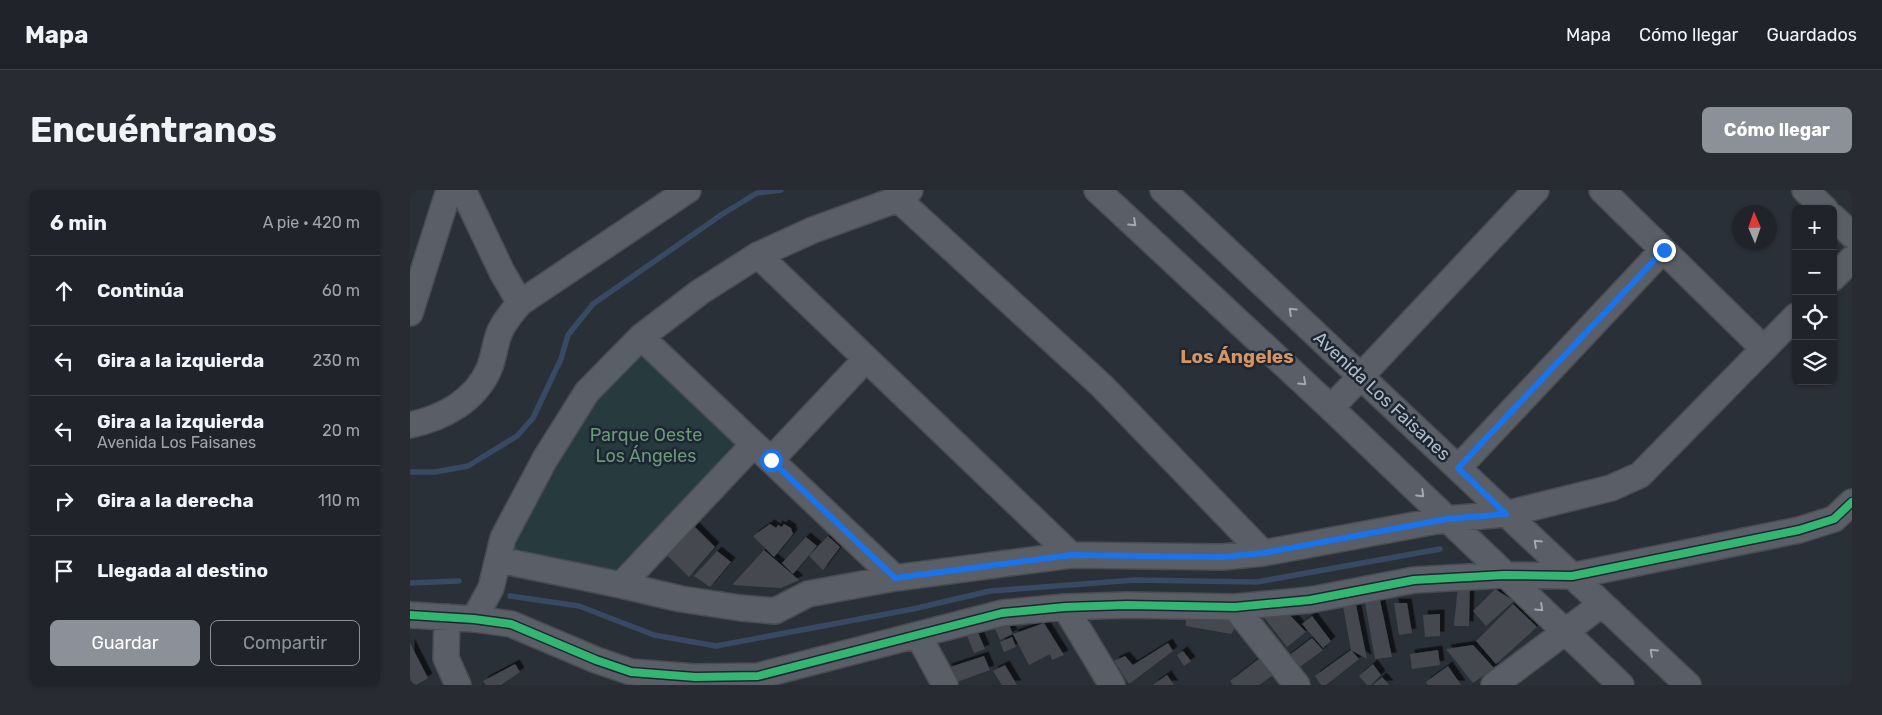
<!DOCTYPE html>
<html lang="es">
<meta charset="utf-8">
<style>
body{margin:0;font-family:Rubik,sans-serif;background:#282c32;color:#f1f3f6}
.controls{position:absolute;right:15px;top:15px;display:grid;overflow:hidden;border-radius:8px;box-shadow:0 1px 4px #0004}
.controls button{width:45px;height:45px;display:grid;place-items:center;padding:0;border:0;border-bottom:1px solid #3d4147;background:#20242a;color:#f1f3f6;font:25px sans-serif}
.compass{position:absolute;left:1322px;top:15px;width:45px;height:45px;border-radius:50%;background:#20242a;box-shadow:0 1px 4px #0004;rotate:358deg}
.stop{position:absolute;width:15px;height:15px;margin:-11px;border:4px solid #1a73e8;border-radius:50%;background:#fff}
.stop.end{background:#1a73e8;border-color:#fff;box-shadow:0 1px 5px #0008}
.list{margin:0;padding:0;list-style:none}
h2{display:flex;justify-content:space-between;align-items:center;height:65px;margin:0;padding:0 20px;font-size:21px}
h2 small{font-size:16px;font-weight:400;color:#a2a4a8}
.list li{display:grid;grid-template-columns:32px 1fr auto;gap:15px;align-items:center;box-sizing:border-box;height:70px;padding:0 20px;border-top:1px solid #3d4147}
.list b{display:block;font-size:19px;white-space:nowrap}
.list p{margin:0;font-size:16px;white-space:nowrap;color:#a2a4a8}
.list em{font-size:16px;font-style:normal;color:#a2a4a8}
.actions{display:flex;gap:10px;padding:15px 20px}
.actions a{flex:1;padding:11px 0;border:1px solid #8c9099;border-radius:8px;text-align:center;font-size:18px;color:#8c9099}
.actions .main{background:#8c9099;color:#fff}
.icon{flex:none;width:28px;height:28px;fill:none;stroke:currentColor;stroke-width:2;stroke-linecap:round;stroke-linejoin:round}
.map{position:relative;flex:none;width:1442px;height:495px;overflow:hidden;border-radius:8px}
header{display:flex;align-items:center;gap:30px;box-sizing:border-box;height:70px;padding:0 25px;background:#20242a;border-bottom:1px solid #3d4147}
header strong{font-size:24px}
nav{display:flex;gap:28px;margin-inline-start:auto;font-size:18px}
.intro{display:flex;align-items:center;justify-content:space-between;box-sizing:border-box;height:120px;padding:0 30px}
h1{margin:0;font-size:35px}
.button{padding:12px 22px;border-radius:8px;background:#8c9099;color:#fff;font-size:18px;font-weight:700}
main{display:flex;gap:30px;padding:0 30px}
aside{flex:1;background:#20242a;border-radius:8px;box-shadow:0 1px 4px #0004}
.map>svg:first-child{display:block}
.green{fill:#273a3e}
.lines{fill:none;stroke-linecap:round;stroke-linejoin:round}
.stream{stroke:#384963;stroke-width:5.5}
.building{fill:#444950;filter:url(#shadow)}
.minor-casing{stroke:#484c53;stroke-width:28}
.minor{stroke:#5a5e66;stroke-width:25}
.cycleway-casing{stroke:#1d2633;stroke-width:11}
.cycleway{stroke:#33b770;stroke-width:8}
.oneway{stroke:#a2a9b5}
.route{stroke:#1a73e8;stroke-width:6}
.labels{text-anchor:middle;stroke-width:5;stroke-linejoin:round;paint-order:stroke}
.street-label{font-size:18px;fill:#b4bcc9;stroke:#1d2633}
.park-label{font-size:18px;fill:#6b9a76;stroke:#1d2633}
.neighbourhood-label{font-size:19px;font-weight:bold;fill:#d59563;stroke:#1d2633}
</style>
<header>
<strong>Mapa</strong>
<nav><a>Mapa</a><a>Cómo llegar</a><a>Guardados</a></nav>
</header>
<div class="intro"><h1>Encuéntranos</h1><a class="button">Cómo llegar</a></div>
<main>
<aside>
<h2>6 min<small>A pie · 420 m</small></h2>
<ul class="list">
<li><svg class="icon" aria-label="ahead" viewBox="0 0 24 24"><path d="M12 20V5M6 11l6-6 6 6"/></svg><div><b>Continúa</b></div><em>60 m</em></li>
<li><svg class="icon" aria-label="left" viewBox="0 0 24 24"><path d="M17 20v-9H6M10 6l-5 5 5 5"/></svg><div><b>Gira a la izquierda</b></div><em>230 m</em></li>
<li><svg class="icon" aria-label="left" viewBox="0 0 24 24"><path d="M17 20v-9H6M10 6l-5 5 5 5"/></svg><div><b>Gira a la izquierda</b><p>Avenida Los Faisanes</p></div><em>20 m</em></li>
<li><svg class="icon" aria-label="right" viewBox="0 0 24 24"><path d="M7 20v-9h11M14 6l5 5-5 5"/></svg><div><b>Gira a la derecha</b></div><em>110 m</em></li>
<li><svg class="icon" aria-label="arrive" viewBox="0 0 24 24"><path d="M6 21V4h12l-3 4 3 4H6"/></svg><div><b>Llegada al destino</b></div></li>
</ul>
<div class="actions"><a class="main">Guardar</a><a>Compartir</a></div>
</aside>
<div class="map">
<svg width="1442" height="495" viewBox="0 0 1442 495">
<defs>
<filter id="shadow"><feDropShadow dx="4.5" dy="-4.5" stdDeviation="0" flood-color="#0009"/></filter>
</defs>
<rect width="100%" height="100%" fill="#2a3038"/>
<path class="green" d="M231,161L330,254L203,382L105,363L102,355L118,321L169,233Z"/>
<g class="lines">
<path class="stream" d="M0,282H25L58,276L107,246L123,228L151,169L158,145L183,114L311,25L347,3L371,0
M0,393L49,391
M100,406L169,416L244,445L306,456L503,419L580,401L725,390L847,392L1030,359"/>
</g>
<path class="building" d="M360,334L366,338L368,335L372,337L374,334L381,338L383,344L364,367L343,346Z
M284,336L305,357L279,387L256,364Z
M418,346L430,357L413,380L399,366Z
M396,347L407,356L383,384L372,373Z
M354,360L389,390L371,398L322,395Z
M307,361L321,372L300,397L284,386Z
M1060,394L1059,436H1044L1048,395Z
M1085,399L1104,411L1076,436L1063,421Z
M970,410L982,467L965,469L955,412Z
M984,413H997L1002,443L989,445Z
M1103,414L1127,437L1086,474L1066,451Z
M946,415L957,469L941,460L933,416Z
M874,419L896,442L877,457L852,425Z
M776,422L810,427L822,432L825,438L821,444L776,436Z
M1030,424V446L1015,447L1013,425Z
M902,426L921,451L913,458L892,434Z
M634,433L654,465L642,470L640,464L619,475L603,444L590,450L585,439L599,435L603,444Z
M567,440L575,459L564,463L556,443Z
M602,447L606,457L594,462L590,452Z
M902,448L913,460L887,479L877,467Z
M0,453L18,488L6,495H0Z
M758,453L763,461L719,494L704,471L715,466L723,475Z
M1063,455L1084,478L1063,493L1036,459Z
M941,460L949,469L916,495H911L905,486Z
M1028,460L1030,475L1002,479L1000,464Z
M773,461L781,471L774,476L767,465Z
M574,466L580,480L544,493L537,478Z
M850,468L863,485L849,495H823L820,491Z
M105,474L110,482L91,495H76L73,491Z
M963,474L971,485L961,495H957L949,486Z
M595,475L607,495H592L583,481Z
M1038,476L1051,495H1018L1016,492Z
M757,485L764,495H743Z
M972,487L979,495H963Z"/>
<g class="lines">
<defs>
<path id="minor" d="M53,0L92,82L110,113
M687,0L921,218L1211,495
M753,0L1278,495
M1192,0L1354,159
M1395,0L1415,19
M488,9L692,196L853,363
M1423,27L1442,45
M348,65L661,365
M1423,88L1442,69
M0,123L39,0
M231,147L485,388
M921,218L1126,0
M0,235C33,228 65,211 79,179C84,167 85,153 90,141C95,131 103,121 110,113L278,0
M361,270L456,169
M1048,278L1253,60
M89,370L211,395L271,409L331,418L365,421L398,404L485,388L661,365L812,367L853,363L1037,329L1096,324L1201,298L1230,285L1386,126
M211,395L344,254
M655,417L702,495
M825,417L887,495
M0,425L64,429L101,434L186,470L221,482L285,487L348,486L592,423L655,417L717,415L825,417L900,410L1004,390L1094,385L1162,386L1389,340L1424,329L1442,312
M37,427L36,468L48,495
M64,429L81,398L93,348L135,269L177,202L231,147L290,102L348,65L403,40L488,9L500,0
M508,445L535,495
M1084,495L1192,414"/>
</defs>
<use href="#minor" class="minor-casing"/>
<use href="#minor" class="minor"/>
<defs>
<path id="cycleway" d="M0,425L64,429L101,434L186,470L221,482L285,487L348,486L592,423L655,417L717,415L825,417L900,410L1004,390L1094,385L1162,386L1389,340L1424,329L1442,312"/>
</defs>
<use href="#cycleway" class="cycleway-casing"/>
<use href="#cycleway" class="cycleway"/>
</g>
<defs><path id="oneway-chevron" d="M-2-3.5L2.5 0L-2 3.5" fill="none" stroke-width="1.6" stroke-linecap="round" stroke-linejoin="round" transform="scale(1.25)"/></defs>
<g class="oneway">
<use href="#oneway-chevron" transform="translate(723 33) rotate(43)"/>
<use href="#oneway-chevron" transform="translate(882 121) rotate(-137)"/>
<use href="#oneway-chevron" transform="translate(893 192) rotate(43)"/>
<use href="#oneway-chevron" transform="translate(1011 304) rotate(44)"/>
<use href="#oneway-chevron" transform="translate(1127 353) rotate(-137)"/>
<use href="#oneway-chevron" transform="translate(1130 418) rotate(43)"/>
<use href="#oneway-chevron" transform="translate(1243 462) rotate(-137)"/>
</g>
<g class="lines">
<path class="route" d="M361,270L485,388L661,365L812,367L853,363L1037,329L1096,324L1048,278L1254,60"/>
</g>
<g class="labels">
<g class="street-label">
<text transform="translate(972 206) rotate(43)" y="6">Avenida Los Faisanes</text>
</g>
<g class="park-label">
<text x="236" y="251">Parque Oeste<tspan x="236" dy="21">Los Ángeles</tspan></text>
</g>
<g class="neighbourhood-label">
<text x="827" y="173">Los Ángeles</text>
</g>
</g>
</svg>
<div class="controls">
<button>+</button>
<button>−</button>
<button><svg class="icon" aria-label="locate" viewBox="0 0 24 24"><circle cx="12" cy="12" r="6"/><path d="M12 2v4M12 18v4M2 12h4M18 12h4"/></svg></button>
<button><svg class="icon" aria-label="layers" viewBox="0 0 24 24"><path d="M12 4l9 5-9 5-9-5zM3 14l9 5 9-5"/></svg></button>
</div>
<svg class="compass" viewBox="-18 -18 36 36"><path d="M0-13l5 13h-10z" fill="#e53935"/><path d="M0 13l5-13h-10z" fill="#a2a4a8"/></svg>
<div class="stop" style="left:361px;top:270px"></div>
<div class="stop end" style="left:1254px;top:60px"></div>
</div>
</main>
